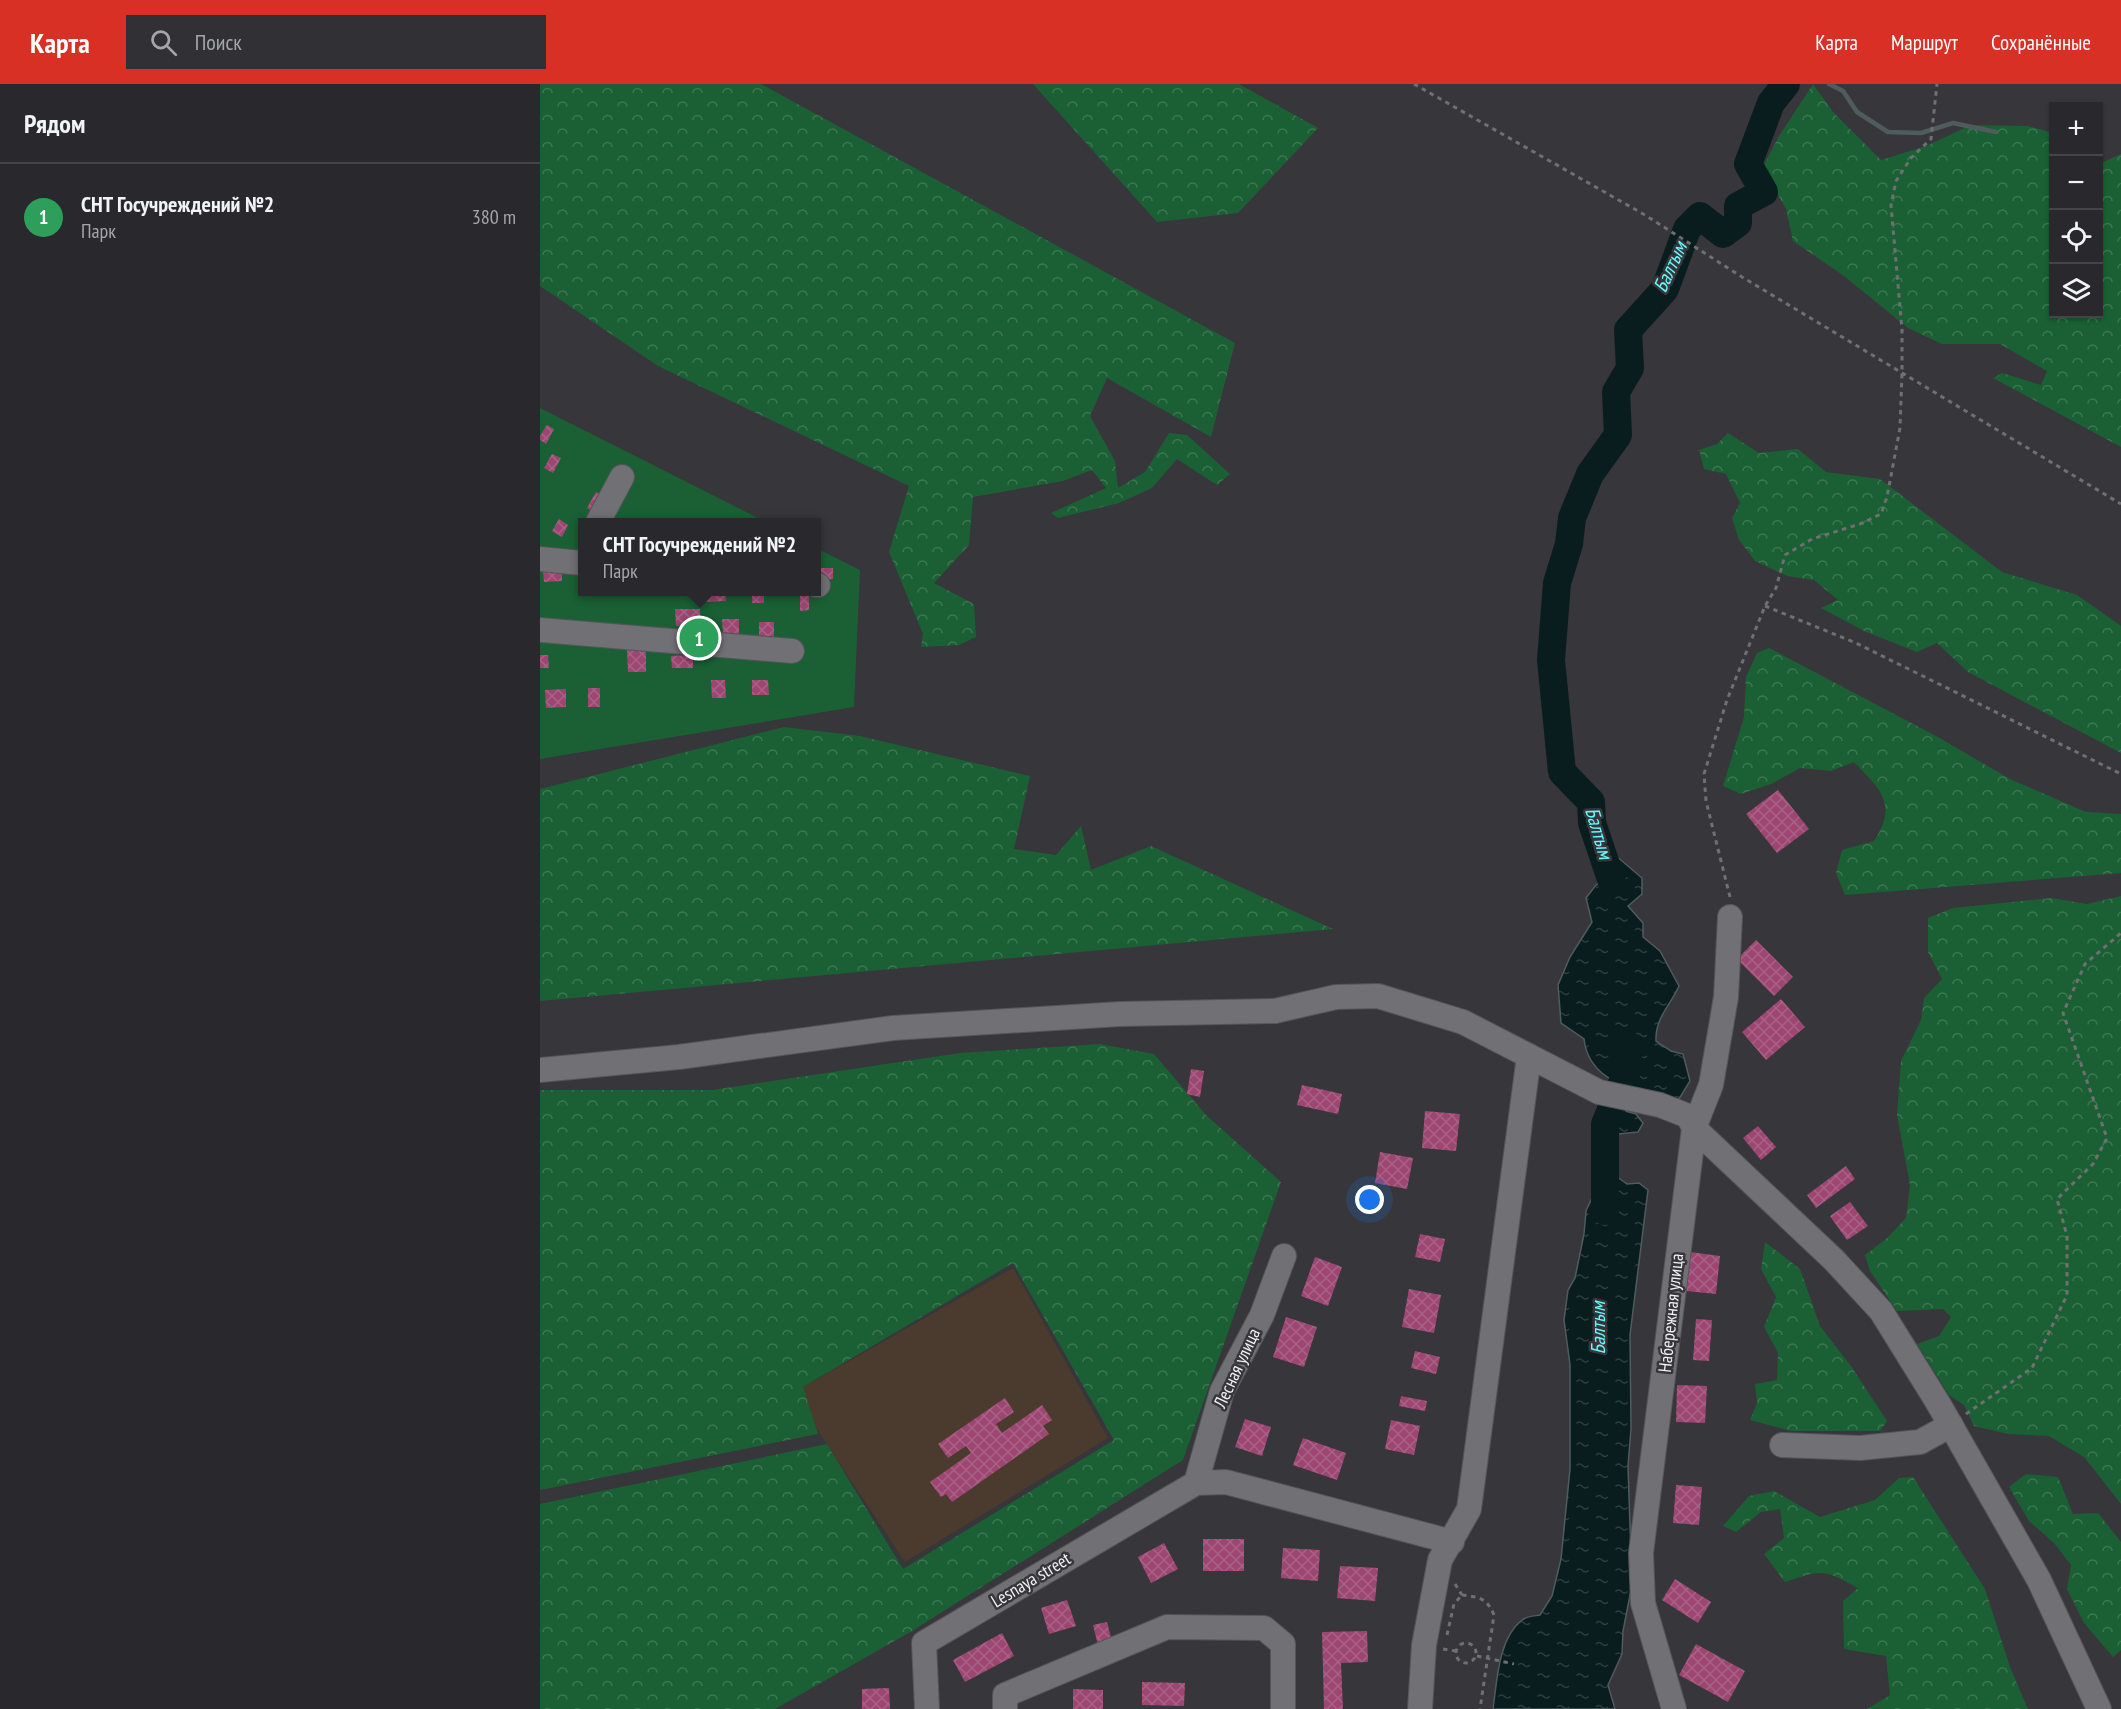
<!DOCTYPE html>
<html lang="ru">
<meta charset="utf-8">
<style>
body{margin:0;font-family:"PT Sans Narrow",sans-serif;background:#313034;color:#f1f3f6}
.controls{position:absolute;right:18px;top:18px;display:grid;overflow:hidden;border-radius:0px;box-shadow:0 2px 4px #0004}
.controls button{width:54px;height:54px;display:grid;place-items:center;padding:0;border:0;border-bottom:2px solid #454448;background:#29282c;color:#f1f3f6;font:30px sans-serif}
.you{position:absolute;left:830px;top:1116px;width:21px;height:21px;margin:-15px;border:4px solid #fff;border-radius:50%;background:#1a73e8;box-shadow:0 0 0 9px #1a73e833}
.badge{display:grid;place-items:center;width:39px;height:39px;border-radius:50%;background:#d93025;color:#fff;font-size:20px;font-weight:700}
.pin{position:absolute;translate:-50% -50%;border:3px solid #fff;box-shadow:0 2px 6px #0006}
.popup{position:absolute;left:38px;top:434px;width:243px;height:78px;box-sizing:border-box;display:grid;place-content:center;border-radius:0px;background:#29282c;filter:drop-shadow(0 2px 4px #0005);font-size:20px;white-space:nowrap;color:#a5a6a9}
.popup b{font-size:22px;color:#f1f3f6}
.popup::after{content:'';position:absolute;left:50%;top:100%;margin-left:-12px;border:12px solid transparent;border-top-color:#29282c}
.list{margin:0;padding:0;list-style:none}
h2{display:flex;justify-content:space-between;align-items:center;height:78px;margin:0;padding:0 24px;font-size:26px}
h2 small{font-size:20px;font-weight:400;color:#a5a6a9}
.list li{display:grid;grid-template-columns:39px 1fr auto;gap:18px;align-items:center;box-sizing:border-box;height:108px;padding:0 24px;border-top:2px solid #454448}
.list b{display:block;font-size:22px;white-space:nowrap}
.list p{margin:0;font-size:20px;white-space:nowrap;color:#a5a6a9}
.list em{font-size:20px;font-style:normal;color:#a5a6a9}
.icon{flex:none;width:33px;height:33px;fill:none;stroke:currentColor;stroke-width:2;stroke-linecap:round;stroke-linejoin:round}
.map{position:relative;flex:none;width:1581px;height:1625px;overflow:hidden}
header{display:flex;align-items:center;gap:36px;box-sizing:border-box;height:84px;padding:0 30px;background:#d93025;color:#fff}
header strong{font-size:28px}
nav{display:flex;gap:33px;margin-inline-start:auto;font-size:21px}
.search{width:420px;height:54px;background:#313034;display:flex;align-items:center;gap:15px;box-sizing:border-box;padding:0 21px;border-radius:0px;color:#a5a6a9;font-size:22px}
main{display:flex}
aside{flex:1;background:#29282c}
.map>svg:first-child{display:block}
.education{fill:#4a3b2e}
.green{fill:#1a6034}
.forest{fill:url(#forest-crowns)}
.water{fill:url(#water-ripples);stroke:#4f5c5e;stroke-width:1.5}
.lines{fill:none;stroke-linecap:round;stroke-linejoin:round}
.stream{stroke:#4f5c5e;stroke-width:4.5}
.river{stroke:#0a1d1e;stroke-width:28}
.building{fill:url(#building-cross-hatch)}
.minor-casing{stroke:#555558;stroke-width:26}
.path{stroke:#706f72;stroke-width:3;stroke-dasharray:4.5 4.5;stroke-linecap:butt}
.minor{stroke:#717175;stroke-width:24}
.labels{text-anchor:middle;stroke-width:5;stroke-linejoin:round;paint-order:stroke}
.street-label{font-size:18px;fill:#f1f0f3;stroke:#37363a}
.water-label{font-size:20px;font-style:italic;fill:#67fafe;stroke:#37363a}
</style>
<header>
<strong>Карта</strong>
<div class="search"><svg class="icon" aria-label="search" viewBox="0 0 24 24"><circle cx="10" cy="10" r="6"/><path d="M15 15l6 6"/></svg>Поиск</div>
<nav><a>Карта</a><a>Маршрут</a><a>Сохранённые</a></nav>
</header>
<main>
<aside>
<h2>Рядом<small></small></h2>
<ul class="list">
<li><span class="badge" style="background:#2e9e5b">1</span><div><b>СНТ Госучреждений №2</b><p>Парк</p></div><em>380 m</em></li>
</ul>
</aside>
<div class="map">
<svg width="1581" height="1625" viewBox="0 0 1581 1625">
<defs>
<pattern id="forest-crowns" width="20" height="18" patternUnits="userSpaceOnUse" patternTransform="scale(1.5)"><rect width="20" height="18" fill="#1a6034"/><path d="M2 6a3 3 0 1 1 6 0M12 15a3 3 0 1 1 6 0" fill="none" stroke="#3c7752"/></pattern>
<pattern id="water-ripples" width="26" height="14" patternUnits="userSpaceOnUse" patternTransform="scale(1.5)"><rect width="26" height="14" fill="#0a1d1e"/><path d="M2 4q2-2 4 0t4 0M15 11q2-2 4 0t4 0" fill="none" stroke="#2e3e3f"/></pattern>
<pattern id="building-cross-hatch" width="8" height="8" patternUnits="userSpaceOnUse" patternTransform="scale(1.5)"><rect width="8" height="8" fill="#9c4671"/><path d="M0 0l8 8M0 8l8-8" fill="none" stroke="#aa6186"/></pattern>
</defs>
<rect width="100%" height="100%" fill="#37363a"/>
<path class="education" d="M473,1184L568,1354L365,1478L253,1309Z"/>
<path class="green" d="M0,324L226,438H42V508H276V464L320,486L314,623L0,675Z"/>
<path class="forest" d="M0,0H221L695,259L671,353L567,294L550,332L575,377L578,404L605,388L629,349L647,351L690,390L677,401L637,375L612,404L579,419L518,434L511,429L566,404L552,386L523,397L433,413L429,461L394,499L434,520L436,553L419,561L381,563L383,550L349,468L369,402L118,282L0,202Z
M493,0H699L778,44L698,129L617,138Z
M1273,0L1293,28L1341,76L1386,62L1431,41L1488,42L1513,49L1514,230H1558L1559,80L1581,70V363L1453,294L1462,289L1501,301L1507,287L1460,260H1402L1368,244L1304,192L1253,157L1246,125L1223,83L1239,52Z
M1188,349L1219,369L1258,365L1286,388L1340,395L1462,488L1537,511L1581,542V669L1428,588L1397,559L1377,568L1324,547L1281,524L1298,516L1274,496L1247,492L1215,477L1199,456L1192,434L1200,419L1186,390L1164,385L1159,366L1177,360Z
M1229,564L1396,652L1470,695L1546,728L1581,730V789L1305,811L1296,789L1302,766L1334,757C1358,720 1341,706 1314,678L1291,687L1260,684L1231,700L1201,710L1183,702L1204,633L1206,593L1217,569Z
M244,643L320,652L490,692L474,765L516,771L541,742L551,786L611,762L793,845L0,917V705Z
M1581,812V1420L1544,1373L1509,1352L1468,1350L1434,1342L1424,1321L1409,1311L1377,1260L1399,1252L1411,1233L1403,1225L1357,1227L1330,1187L1325,1171L1346,1155L1366,1134L1370,1101L1357,1031L1361,977L1381,936L1384,914L1402,895L1388,868V834L1413,824L1511,814L1547,820Z
M560,960L614,970L666,1031L741,1098L643,1376L372,1547L235,1625H0V1420L287,1360L363,1485L574,1356L473,1179L263,1303L278,1350L0,1406V1006H172L420,969Z
M1225,1158L1260,1185L1280,1242L1311,1282L1347,1337L1340,1347H1251L1210,1336L1217,1319L1215,1300L1237,1296L1238,1269L1224,1243L1236,1213L1221,1185Z
M1486,1390L1518,1393L1533,1430L1558,1429L1581,1458V1566L1573,1573L1544,1539L1527,1505L1531,1481L1514,1459L1489,1437L1469,1403Z
M1373,1393L1445,1505L1470,1583L1488,1625H1327L1350,1611L1346,1572L1304,1565L1303,1517L1318,1504C1283,1485 1283,1485 1245,1498L1224,1470L1244,1454L1240,1425L1221,1428L1196,1448L1183,1442L1209,1412L1234,1407L1280,1433L1335,1416L1359,1394Z"/>
<path class="water" d="M1061,759L1102,794V810L1088,822L1103,839V853L1120,867L1139,902C1130,922 1115,934 1116,957L1131,967L1143,970L1150,997L1139,1015C1100,1007 1049,1001 1044,955L1021,939L1018,901L1030,873L1052,838L1046,814L1056,801L1064,796L1059,780L1050,769Z
M1074,1024L1096,1030L1103,1039L1098,1048L1068,1051L1059,1043L1064,1027Z
M1069,1087L1087,1100L1099,1099L1108,1106L1090,1251L1091,1345L1088,1382L1092,1501L1083,1547L1082,1570L1068,1601L1075,1625H953C957,1597 958,1555 982,1536C987,1532 995,1532 1000,1531L1012,1512L1021,1475L1030,1385V1281L1024,1236L1028,1206L1035,1194L1044,1150L1046,1127L1057,1103L1060,1088Z"/>
<g class="lines">
<path class="stream" d="M1289,0L1303,7L1317,28L1348,48L1381,49L1413,39L1456,48"/>
<path class="river" d="M1072,798L1052,739L1051,718L1022,688L1011,576L1017,499L1029,460L1032,434L1050,390L1078,351L1076,308L1090,284L1088,246L1125,205L1147,145L1160,132L1183,150L1198,139V122L1224,108L1208,80L1231,19L1246,0
M1065,1127V1040L1087,987L1089,962"/>
</g>
<path class="building" d="M7,341L14,345L6,360L0,356V352Z
M12,370L21,374L13,389L4,384Z
M56,408L65,413L56,429L47,424Z
M19,435L28,441L22,453L12,447Z
M276,484H293V495L276,496Z
M3,485H22V497L4,498Z
M38,497H42V508H57V511H38Z
M91,508H102L103,511H91Z
M164,508H185L186,517L164,518Z
M212,508H224V519H212Z
M260,510H269V526L260,527Z
M135,525H160L161,541L136,542Z
M182,535H199V550H183Z
M219,538H234V556H219Z
M87,566H106V588H88Z
M0,571H8L9,584H0Z
M153,571V584H132L131,572Z
M171,596H185L186,614H172Z
M212,596H228L229,611H212Z
M48,604H60V623H48Z
M26,605V623L6,624L5,606Z
M1238,706L1269,745L1237,769L1206,730Z
M1216,856L1253,893L1234,912L1197,875Z
M1241,915L1265,943L1226,976L1202,948Z
M651,985L664,987L660,1013L647,1010Z
M762,1001L802,1010L798,1030L757,1021Z
M885,1027L920,1030L916,1067L882,1064Z
M1218,1042L1236,1063L1221,1076L1203,1054Z
M840,1068L873,1074L867,1105L835,1099Z
M1306,1082L1315,1095L1276,1124L1267,1111Z
M1310,1118L1328,1142L1307,1156L1290,1132Z
M880,1150L905,1155L900,1178L875,1173Z
M1150,1168L1180,1172L1176,1210L1146,1207Z
M775,1173L802,1183L788,1222L761,1212Z
M869,1205L901,1211L894,1249L862,1243Z
M746,1233L777,1243L764,1283L733,1273Z
M1156,1235L1172,1236L1169,1277L1153,1276Z
M875,1267L900,1273L896,1290L871,1284Z
M1137,1301L1167,1302L1165,1339L1136,1338Z
M861,1312L887,1317L885,1327L859,1322Z
M465,1314L474,1328L456,1340L462,1349L502,1321L512,1336L503,1342L509,1350L412,1418L406,1410L401,1413L390,1398L431,1369L426,1362L408,1374L398,1360Z
M705,1335L731,1343L722,1372L695,1363Z
M851,1336L880,1342L874,1371L845,1365Z
M763,1354L806,1369L797,1396L753,1381Z
M1136,1401L1162,1403L1159,1441L1133,1439Z
M663,1455H704V1487H663Z
M624,1459L638,1485L611,1499L598,1473Z
M743,1464L780,1466L778,1497L741,1494Z
M800,1482L838,1484L835,1517L797,1514Z
M1135,1495L1171,1518L1158,1539L1122,1516Z
M527,1516L536,1542L509,1550L501,1524Z
M567,1538L572,1557L558,1561L553,1541Z
M827,1547L828,1578L801,1579L803,1625H784L782,1548Z
M462,1549L474,1572L425,1598L413,1576Z
M1156,1560L1205,1587L1188,1618L1139,1591Z
M602,1598L645,1599L644,1622L602,1621Z
M349,1604L350,1625H322V1605Z
M533,1605L563,1606V1625H533Z"/>
<g class="lines">
<defs>
<path id="minor" d="M58,438L82,393
M0,475L42,479
M276,501H278
M0,546L252,567
M0,986L139,973L353,944L580,930L735,927L796,913L838,912L923,938L1059,1008L1120,1021L1148,1032L1154,1044L1294,1176L1341,1227L1398,1319L1499,1496L1559,1625
M1242,1361L1320,1364L1380,1358L1411,1341
M656,1399L686,1398L912,1458
M387,1625L384,1559L656,1399L682,1307L722,1231L744,1172
M465,1625V1611L627,1543L724,1544L743,1560V1625
M880,1625L884,1561L900,1476L929,1425L989,972
M1134,1625L1103,1519L1101,1469L1154,1044L1171,1001L1186,913L1190,833"/>
</defs>
<use href="#minor" class="minor-casing"/>
<path class="path" d="M874,0L1105,131L1202,193L1581,420
M1225,522L1316,559L1581,690
M1190,813L1166,717L1164,690L1187,616L1225,522L1236,504L1245,471L1272,455L1320,440L1341,430L1347,413L1360,344L1362,289V246L1351,121L1356,97L1371,74L1391,55L1397,0
M1426,1330L1492,1284L1527,1211V1152L1517,1115L1553,1080L1567,1054L1523,929L1545,880L1581,849
M915,1500L922,1511
M922,1511C939,1513 947,1514 954,1531L940,1625
M907,1551L914,1520L922,1511
M916 1569a10 10 0 1 1 20 0a10 10 0 1 1-20 0Z
M903,1565L916,1567
M937,1572L974,1580"/>
<use href="#minor" class="minor"/>
</g>
<g class="labels">
<g class="street-label">
<text transform="translate(1131 1229) rotate(-84)" y="6">Набережная улица</text>
<text transform="translate(697 1284) rotate(-65)" y="6">Лесная улица</text>
<text transform="translate(491 1496) rotate(-31)" y="6">Lesnaya street</text>
</g>
<g class="water-label">
<text transform="translate(1130 183) rotate(-65)" y="7">Балтым</text>
<text transform="translate(1059 749) rotate(74)" y="7">Балтым</text>
<text transform="translate(1058 1244) rotate(-90)" y="7">Балтым</text>
</g>
</g>
</svg>
<div class="controls">
<button>+</button>
<button>−</button>
<button><svg class="icon" aria-label="locate" viewBox="0 0 24 24"><circle cx="12" cy="12" r="6"/><path d="M12 2v4M12 18v4M2 12h4M18 12h4"/></svg></button>
<button><svg class="icon" aria-label="layers" viewBox="0 0 24 24"><path d="M12 4l9 5-9 5-9-5zM3 14l9 5 9-5"/></svg></button>
</div>
<div class="you"></div>
<div class="pin badge" style="left:159px;top:554px;background:#2e9e5b">1</div>
<div class="popup"><b>СНТ Госучреждений №2</b>Парк</div>
</div>
</main>
